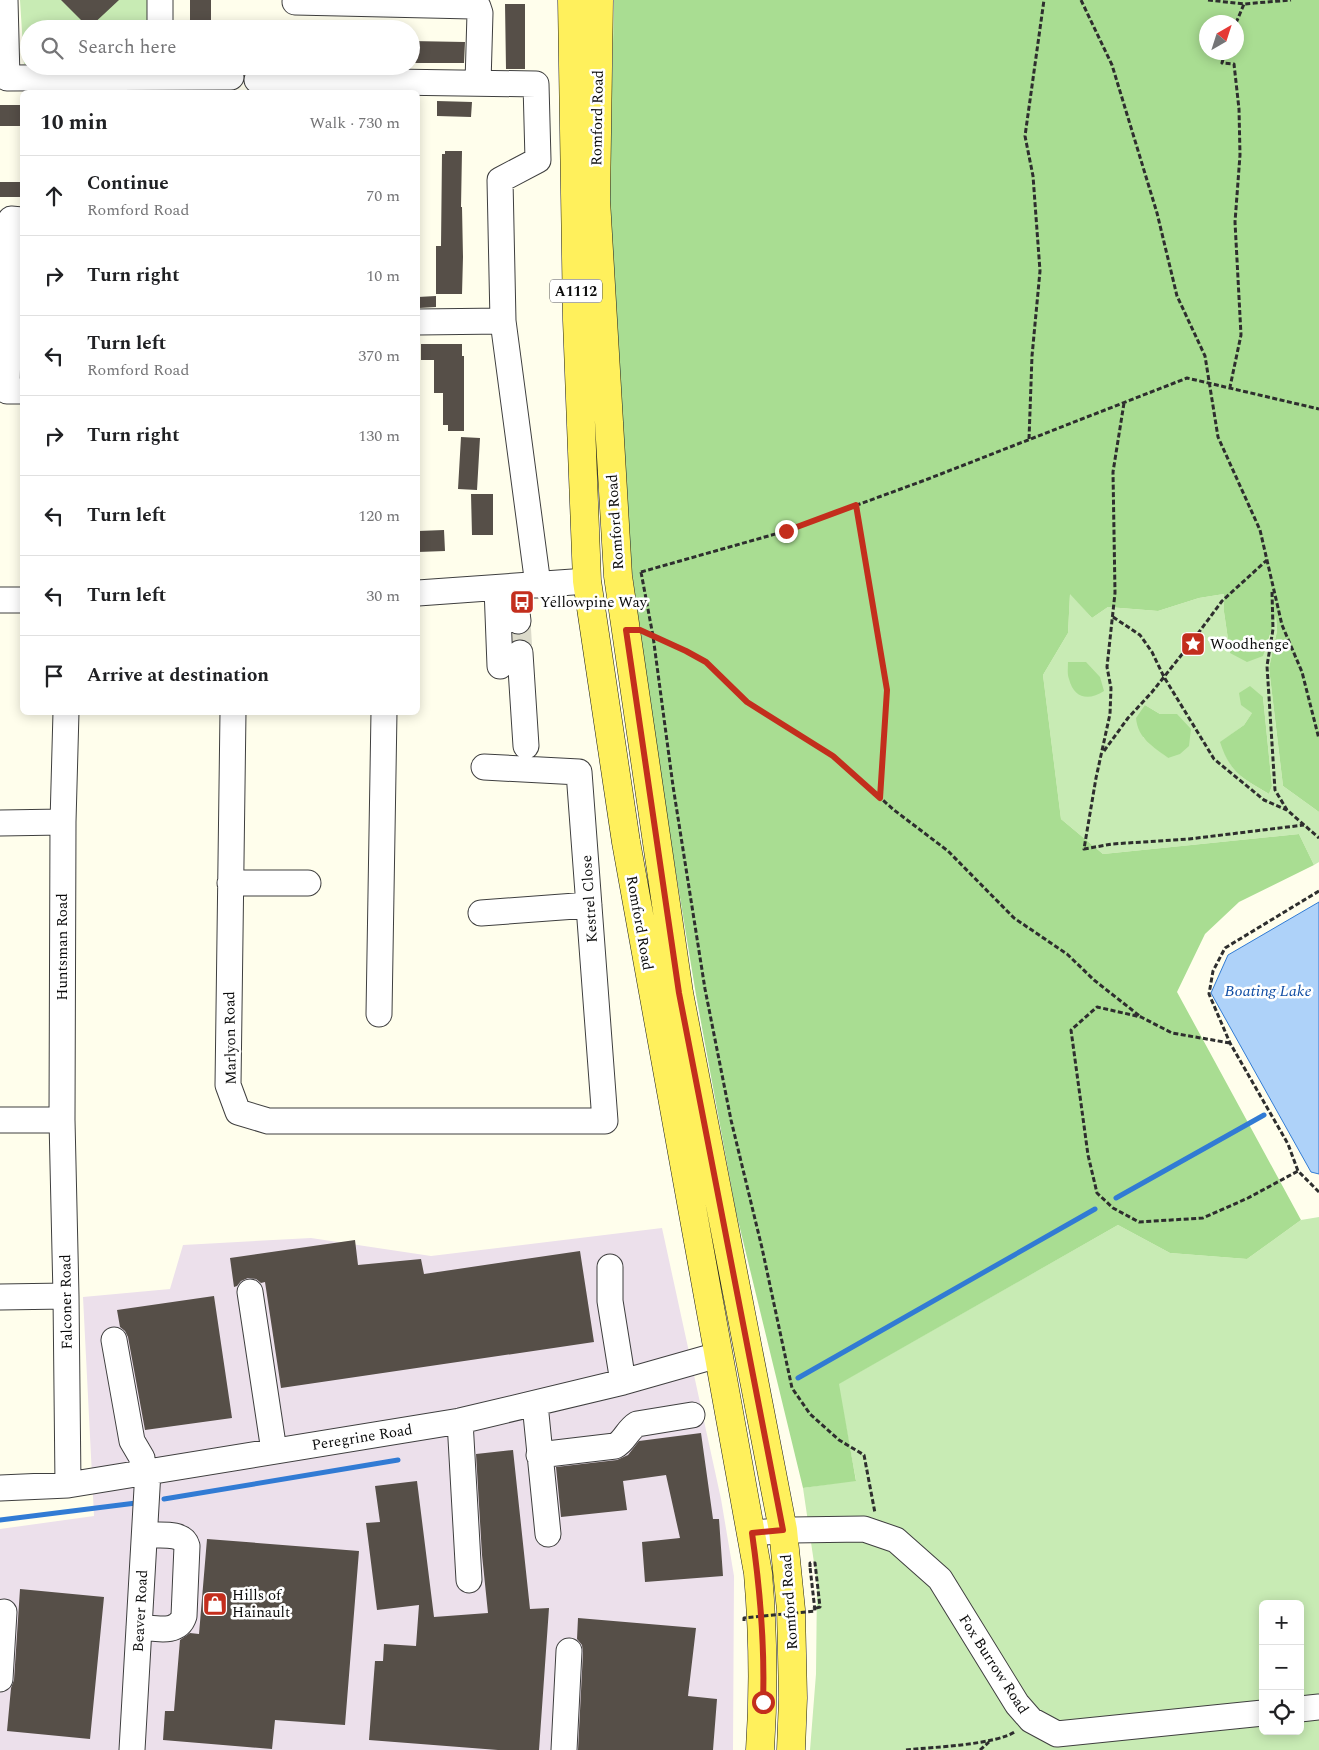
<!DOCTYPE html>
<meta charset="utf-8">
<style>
body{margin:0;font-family:Spectral,serif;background:#f2f2f2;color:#202124}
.controls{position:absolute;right:15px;bottom:15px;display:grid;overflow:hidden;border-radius:8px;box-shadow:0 2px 12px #0003}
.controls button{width:45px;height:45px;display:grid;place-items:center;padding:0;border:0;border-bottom:1px solid #e0e0e0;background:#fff;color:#202124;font:25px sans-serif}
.compass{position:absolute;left:1199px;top:15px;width:45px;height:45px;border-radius:50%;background:#fff;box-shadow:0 2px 12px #0003;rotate:39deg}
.stop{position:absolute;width:15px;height:15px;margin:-11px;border:4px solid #c32e1d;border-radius:50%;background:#fff}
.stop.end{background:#c32e1d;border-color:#fff;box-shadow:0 1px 5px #0008}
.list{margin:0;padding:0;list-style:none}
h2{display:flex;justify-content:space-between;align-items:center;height:65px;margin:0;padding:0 20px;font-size:21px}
h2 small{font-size:16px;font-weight:400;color:#757577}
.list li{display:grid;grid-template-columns:32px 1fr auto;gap:15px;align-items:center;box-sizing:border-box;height:80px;padding:0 20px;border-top:1px solid #e0e0e0}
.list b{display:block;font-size:19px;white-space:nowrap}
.list p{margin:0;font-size:16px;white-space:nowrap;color:#757577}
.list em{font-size:16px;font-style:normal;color:#757577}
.icon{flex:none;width:28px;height:28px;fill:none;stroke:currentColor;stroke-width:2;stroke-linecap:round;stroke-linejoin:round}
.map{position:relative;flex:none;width:1319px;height:1750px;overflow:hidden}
.search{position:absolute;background:#fff;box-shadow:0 2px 12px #0003;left:20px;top:20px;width:400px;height:55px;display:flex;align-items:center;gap:12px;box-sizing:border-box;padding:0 18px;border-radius:28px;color:#757577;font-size:19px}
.panel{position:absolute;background:#fff;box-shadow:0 2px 12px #0003;left:20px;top:90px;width:400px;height:625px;border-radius:8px}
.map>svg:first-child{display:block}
.industrial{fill:#ece0eb}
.green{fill:#c8ebb4;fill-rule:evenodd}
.forest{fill:#a9dd92;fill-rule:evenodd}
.water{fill:#aed2f9;stroke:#317bd4}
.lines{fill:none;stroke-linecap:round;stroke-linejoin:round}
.stream{stroke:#317bd4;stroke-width:5}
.building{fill:#564f48}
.minor-tunnel{stroke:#dbdaca;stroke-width:25;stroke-dasharray:25 12;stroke-linecap:butt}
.minor-casing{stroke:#3f3f3f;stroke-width:27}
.major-casing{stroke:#1d1d1d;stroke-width:29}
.path{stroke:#2e2e2e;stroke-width:3;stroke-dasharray:5 2.5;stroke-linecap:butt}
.minor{stroke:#fff;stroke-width:25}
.major{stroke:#fff05c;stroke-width:28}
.path-bridge{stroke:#2e2e2e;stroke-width:3;stroke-dasharray:5 2.5;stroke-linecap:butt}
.route{stroke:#c32e1d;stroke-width:6}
.labels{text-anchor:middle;stroke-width:5;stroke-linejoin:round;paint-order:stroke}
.shield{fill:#fff;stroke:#555;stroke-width:1}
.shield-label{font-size:14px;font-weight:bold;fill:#0c0c0c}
.street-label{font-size:15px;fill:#0c0c0c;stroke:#fff}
.poi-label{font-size:15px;fill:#0c0c0c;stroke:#fff;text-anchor:start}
.water-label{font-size:16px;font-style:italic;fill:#104da4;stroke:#fff}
</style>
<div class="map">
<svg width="1319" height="1750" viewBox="0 0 1319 1750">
<rect width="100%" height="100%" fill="#fffeec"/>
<path class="industrial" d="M662,1228L721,1499L734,1576L733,1750H0V1529L94,1516L83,1297L170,1289L183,1245L311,1238L431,1256Z"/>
<path class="green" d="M20,0H151V29H29V64H24Z
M1070,593L1092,618L1108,607L1158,611L1199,598L1224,594V612L1230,653L1266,650L1276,614L1277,631L1269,668L1283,786L1319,812V862L1314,865L1299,834L1103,854L1061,819L1043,675L1068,633ZM1263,697L1272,786L1269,794C1242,778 1230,773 1221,742L1244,725ZM1145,705L1160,714L1168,758L1143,737Z
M1319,1217V1750H810L816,1674L817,1583L803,1488L856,1480L838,1384L1118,1225L1170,1253L1247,1259L1301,1220ZM1263,1604H1300V1731H1263Z"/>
<path class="forest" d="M614,0H1319V812L1283,786L1269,668L1277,631L1276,616L1263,656L1247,662L1230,653L1224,612V594L1199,598L1158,611L1108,607L1092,618L1070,594L1068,633L1043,675L1061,819L1103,854L1299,834L1314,865L1239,902L1205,934L1177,992L1301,1220L1247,1259L1170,1253L1118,1225L839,1384L856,1481L803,1488L736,1212L696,995L663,794L632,573L615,355L609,216ZM1206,22H1236V52H1206Z
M1068,662H1086L1100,677L1104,691C1089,701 1074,699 1069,679C1067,674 1068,667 1068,662Z
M1250,686L1263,697L1272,786L1269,794C1242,778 1230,773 1220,742L1244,725L1252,713L1241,705L1239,693Z
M1145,705L1160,714H1177L1191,729L1189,746L1180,754L1168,758C1153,746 1138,739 1136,718Z"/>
<path class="water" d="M1319,902V1174L1311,1172L1211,993L1228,955Z"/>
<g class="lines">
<path class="stream" d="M1116,1198L1264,1115
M798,1378L1095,1209
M164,1499L398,1460
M0,1520L136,1503"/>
</g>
<path class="building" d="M61,0H119L89,28Z
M190,0H211V29H190Z
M505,4H525V69H506Z
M411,41L465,42L464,63H411Z
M437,101L472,102L471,117L437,116Z
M0,105H22V126H0Z
M445,151H462L461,207H462L463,257L462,294H436V246H441L442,154H445Z
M0,182H22V197H0Z
M436,296V307L419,308L418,297Z
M421,344H462V356H464V431H448V425H443V393H434V360H421Z
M461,437L480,438L477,490L458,489Z
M471,494H493V535H472Z
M444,530L445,551L418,552V531Z
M355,1240L358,1265L421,1259L424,1274L580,1251L594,1342L281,1388L265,1282L261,1283L256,1279L248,1278L241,1281L237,1286L234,1287L230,1258Z
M214,1296L232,1418L145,1430L128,1337L125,1331L120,1327L117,1310Z
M701,1433L713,1519H719L723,1576L645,1582L642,1542L680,1538L666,1475L623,1481L627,1510L561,1517L556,1467L617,1460L628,1455L639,1441Z
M513,1450L530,1609L549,1608L539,1750H498L369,1740L375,1661H383L384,1644L416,1646L419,1605L377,1610L366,1523L380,1522L375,1486L417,1481L434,1617L488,1613L482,1555L476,1454Z
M207,1539L359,1551L345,1725L275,1720L272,1749L163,1740L165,1711H174L180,1640L190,1633L199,1634Z
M20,1589L104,1597L90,1739L7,1731L11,1688L14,1680Z
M578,1618L696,1628L688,1696L717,1699L713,1750H578L583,1652L582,1645L577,1639Z"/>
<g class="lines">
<path class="minor-tunnel" d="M518,621L520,653"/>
<defs>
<path id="minor" d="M5,0L7,78
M295,2L472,6L478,7L480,13L478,83
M160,29V0
M7,78L231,77
M257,80L536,84L538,160L500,180L503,321L538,585
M22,220L11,219L7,391H22
M418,322L503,321
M514,587L518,621
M497,588L500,666
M418,593L587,581
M0,600H22
M520,653L526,746
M233,712L228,1085L238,1112L268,1121H605L579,772L484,767
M0,823L63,822
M230,883H308
M481,913L589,905
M379,1014L384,712
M0,1120H62L63,822L66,712
M62,1120L66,1296L68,1485
M610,1267V1301L623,1382
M250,1292L274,1451
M0,1297L66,1296
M114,1340L132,1441L142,1458V1472
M535,1404L548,1534
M460,1421L469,1580
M539,1455L615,1446C625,1441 627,1430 637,1424L692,1415
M0,1488L68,1485L460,1421L623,1382L718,1355
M752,1533L792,1530L864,1529L896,1540L940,1579L1017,1704L1031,1720L1057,1734L1263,1713
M139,1627C155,1628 178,1635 184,1616L187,1546C183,1531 157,1536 145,1535
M0,1679L4,1612
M1300,1709L1319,1707
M132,1750L148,1471
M564,1750L569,1651"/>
<path id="major" d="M572,0L577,320L587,581L626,842L758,1573C763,1632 764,1691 760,1750
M599,0L596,200L618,576L679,993L783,1530L791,1610L793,1698L791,1750"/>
</defs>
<use href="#minor" class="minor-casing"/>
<use href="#major" class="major-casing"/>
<path class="path" d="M1081,0L1112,65L1157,213L1177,296L1205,356L1218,437L1260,530L1282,625L1302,672L1319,739
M1208,0L1244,4L1291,0
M1236,23L1244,4
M1225,52L1222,63L1234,64L1239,109L1240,155L1235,222L1241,335L1230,387
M1124,403L1113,472L1115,593L1107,667L1111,688L1110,714L1096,778L1084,849L1112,844L1189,839L1304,825
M1029,439L1032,356L1040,271L1033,176L1025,136L1044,0
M856,505L887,690L880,797
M641,572L653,636L673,786L705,989L731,1120L762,1248L792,1388L810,1414L839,1440L864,1455L875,1513
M641,572L786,531L928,479L1187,378L1319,409
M1272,592L1273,629L1267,666L1275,790L1287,810L1319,838
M1113,617L1140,635L1152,652L1164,677L1214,759L1264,800L1287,810
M653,636L686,651L706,662L747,702L833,756L894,810L948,851L1014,918L1067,954L1094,980L1141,1017
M1104,751L1128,718L1152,692L1191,643L1222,601L1267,560
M1319,891L1225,948L1213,971L1209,994L1230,1043L1288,1144L1298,1171L1319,1192
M1230,1043L1172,1033L1141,1017L1097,1007L1071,1030L1088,1155L1097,1193L1113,1208L1139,1222L1203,1218L1248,1198L1298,1171
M810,1567V1563H815L820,1607L813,1609
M906,1750C932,1747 997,1745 1016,1731
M980,1750L989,1742"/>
<use href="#minor" class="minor"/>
<use href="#major" class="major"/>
<path class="path-bridge" d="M744,1621V1618L815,1611L810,1567"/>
</g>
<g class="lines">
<path class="route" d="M763,1702C765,1645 760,1589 752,1533L783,1530L679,993L626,630H640L686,651L706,662L747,702L833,756L880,798L887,690L856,505L786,531"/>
</g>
<defs>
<symbol id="bus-square" viewBox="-11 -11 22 22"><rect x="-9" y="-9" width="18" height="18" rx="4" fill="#c32e1d" stroke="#fff"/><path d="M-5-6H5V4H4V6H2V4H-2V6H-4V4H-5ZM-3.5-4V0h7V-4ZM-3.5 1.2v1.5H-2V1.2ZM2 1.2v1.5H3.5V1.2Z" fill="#fff"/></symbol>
<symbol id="sight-square" viewBox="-11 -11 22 22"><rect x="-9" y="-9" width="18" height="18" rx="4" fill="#c32e1d" stroke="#fff"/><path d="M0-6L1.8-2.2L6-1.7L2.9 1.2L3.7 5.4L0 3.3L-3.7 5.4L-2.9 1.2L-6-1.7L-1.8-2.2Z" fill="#fff"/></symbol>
<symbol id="shop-square" viewBox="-11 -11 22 22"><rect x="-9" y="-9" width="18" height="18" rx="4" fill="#c32e1d" stroke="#fff"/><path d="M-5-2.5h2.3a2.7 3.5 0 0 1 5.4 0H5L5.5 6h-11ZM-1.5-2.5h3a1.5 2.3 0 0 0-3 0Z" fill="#fff"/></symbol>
</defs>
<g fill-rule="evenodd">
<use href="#bus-square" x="508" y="588" width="28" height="28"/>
<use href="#sight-square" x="1179" y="630" width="28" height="28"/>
<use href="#shop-square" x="201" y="1590" width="28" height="28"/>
</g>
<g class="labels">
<rect class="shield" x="550" y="279.5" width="52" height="23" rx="4"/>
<g class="shield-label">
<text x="576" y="296">A1112</text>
</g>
<g class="street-label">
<text transform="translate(597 118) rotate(-89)" y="5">Romford Road</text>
<text transform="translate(615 522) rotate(-94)" y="5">Romford Road</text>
<text transform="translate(589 899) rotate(-94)" y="5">Kestrel Close</text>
<text transform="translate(640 923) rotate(80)" y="5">Romford Road</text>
<text transform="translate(62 947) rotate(-90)" y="5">Huntsman Road</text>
<text transform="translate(230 1038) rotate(-91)" y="5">Marlyon Road</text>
<text transform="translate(66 1302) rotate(-91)" y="5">Falconer Road</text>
<text transform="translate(362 1437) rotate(-9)" y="5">Peregrine Road</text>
<text transform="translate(789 1602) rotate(-94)" y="5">Romford Road</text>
<text transform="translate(140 1611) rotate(-87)" y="5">Beaver Road</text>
<text transform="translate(994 1664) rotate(57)" y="5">Fox Burrow Road</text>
</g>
<g class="poi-label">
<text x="540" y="607">Yellowpine Way</text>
<text x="1210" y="649">Woodhenge</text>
<text x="232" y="1600">Hills of<tspan x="232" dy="17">Hainault</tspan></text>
</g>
<g class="water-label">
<text x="1268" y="996">Boating Lake</text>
</g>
</g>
</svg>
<div class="controls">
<button>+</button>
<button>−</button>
<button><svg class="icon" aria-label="locate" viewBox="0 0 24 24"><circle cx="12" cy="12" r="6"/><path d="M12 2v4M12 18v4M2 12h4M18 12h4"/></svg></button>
</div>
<svg class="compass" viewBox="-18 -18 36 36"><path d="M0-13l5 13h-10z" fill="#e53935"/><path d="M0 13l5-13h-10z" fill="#757577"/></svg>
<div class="stop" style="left:763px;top:1702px"></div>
<div class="stop end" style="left:786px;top:531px"></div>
<div class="search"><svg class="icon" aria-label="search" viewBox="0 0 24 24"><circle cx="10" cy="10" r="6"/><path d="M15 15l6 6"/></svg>Search here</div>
<section class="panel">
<h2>10 min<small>Walk · 730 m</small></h2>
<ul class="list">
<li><svg class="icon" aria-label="ahead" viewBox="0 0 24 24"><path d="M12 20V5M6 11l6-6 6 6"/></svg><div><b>Continue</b><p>Romford Road</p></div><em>70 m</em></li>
<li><svg class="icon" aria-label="right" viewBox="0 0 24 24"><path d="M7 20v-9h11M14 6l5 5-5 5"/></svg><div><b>Turn right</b></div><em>10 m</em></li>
<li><svg class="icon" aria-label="left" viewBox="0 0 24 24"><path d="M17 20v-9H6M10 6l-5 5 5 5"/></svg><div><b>Turn left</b><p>Romford Road</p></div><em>370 m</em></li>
<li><svg class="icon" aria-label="right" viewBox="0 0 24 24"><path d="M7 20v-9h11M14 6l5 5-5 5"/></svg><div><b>Turn right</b></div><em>130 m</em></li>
<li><svg class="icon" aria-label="left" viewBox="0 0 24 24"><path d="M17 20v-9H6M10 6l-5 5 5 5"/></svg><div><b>Turn left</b></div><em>120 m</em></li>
<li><svg class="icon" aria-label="left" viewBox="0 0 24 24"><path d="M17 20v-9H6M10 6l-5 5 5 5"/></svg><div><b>Turn left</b></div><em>30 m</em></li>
<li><svg class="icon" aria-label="arrive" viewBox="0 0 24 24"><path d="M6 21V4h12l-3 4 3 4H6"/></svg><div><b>Arrive at destination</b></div></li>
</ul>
</section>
</div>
